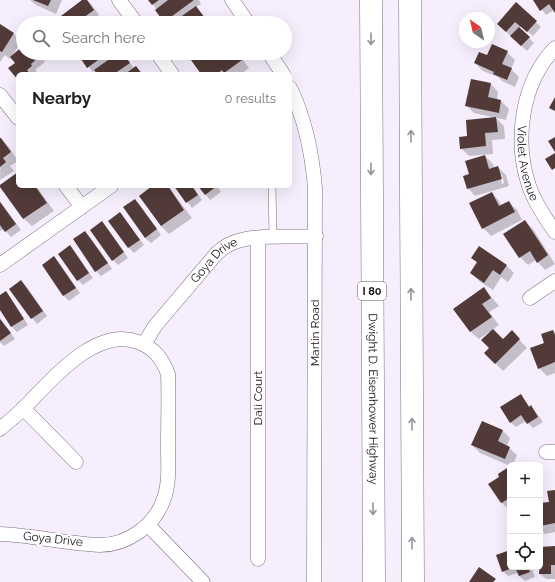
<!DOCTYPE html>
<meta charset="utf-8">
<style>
body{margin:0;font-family:Raleway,sans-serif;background:#f6f6f6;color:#222}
.controls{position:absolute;right:12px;bottom:12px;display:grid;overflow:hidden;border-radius:6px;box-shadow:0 4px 16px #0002}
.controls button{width:36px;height:36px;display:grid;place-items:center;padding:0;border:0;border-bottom:1px solid #e0e0e0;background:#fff;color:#222;font:20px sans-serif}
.compass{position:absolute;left:459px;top:12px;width:36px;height:36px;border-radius:50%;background:#fff;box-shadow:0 4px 16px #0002;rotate:326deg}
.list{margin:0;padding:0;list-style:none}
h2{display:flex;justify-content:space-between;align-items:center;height:52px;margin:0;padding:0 16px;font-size:17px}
h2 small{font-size:13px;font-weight:400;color:#767676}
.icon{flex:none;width:22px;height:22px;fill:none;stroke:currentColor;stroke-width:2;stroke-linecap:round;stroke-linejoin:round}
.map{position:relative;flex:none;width:555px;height:582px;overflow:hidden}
.search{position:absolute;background:#fff;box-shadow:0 4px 16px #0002;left:16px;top:16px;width:276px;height:44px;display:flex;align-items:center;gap:10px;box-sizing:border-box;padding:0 14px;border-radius:22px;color:#767676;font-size:15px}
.panel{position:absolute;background:#fff;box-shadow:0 4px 16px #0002;left:16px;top:72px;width:276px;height:116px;border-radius:6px}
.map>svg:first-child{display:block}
.shadow{fill:#0003;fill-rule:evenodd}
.building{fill:#513a38}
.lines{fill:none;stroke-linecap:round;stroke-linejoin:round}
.lane-casing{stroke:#766b7f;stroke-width:8}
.street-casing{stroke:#766b7f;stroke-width:15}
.highway-casing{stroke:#766b7f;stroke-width:23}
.lane{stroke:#fff;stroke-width:7}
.street{stroke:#fff;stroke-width:14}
.highway{stroke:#fff;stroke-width:22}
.oneway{stroke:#969498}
.labels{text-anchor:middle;stroke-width:4;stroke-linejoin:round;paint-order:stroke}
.shield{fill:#fff;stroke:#5c585e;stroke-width:1}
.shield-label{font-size:11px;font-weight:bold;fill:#161119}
.street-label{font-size:12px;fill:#161119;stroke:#fff}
</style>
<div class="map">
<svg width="555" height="582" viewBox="0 0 555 582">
<rect width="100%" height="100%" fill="#f6eefc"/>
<path class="shadow" d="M30,0H62L56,14L36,5Z
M84,0H87L91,4L99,15L96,17L102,23H55Z
M150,0H199L201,4L196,7L209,23H166Z
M534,0H555V11L554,10L546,15Z
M516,4L541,27L533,36L521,26L519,28L534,43L527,51L503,29Z
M0,25L14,34L21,42L12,56L23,48V53H37L45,62L35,70L37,71L33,74H18V78L16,63L11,57L10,59L5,55L0,62Z
M507,52L515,60L511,69L519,77L515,87L502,81L498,77L483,71L475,63L487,56Z
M84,53H122L134,68L136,67L143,74H98L96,70L93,72L80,56Z
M186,53H238L249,68L241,74H202L193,60Z
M491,84L498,92L497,100L501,101L509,109L506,120L474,113L466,105Z
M496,118L504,126L505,139L492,140L493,154L469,156L461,148L468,137Z
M1,139L9,147L18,161L10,166L14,171L0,180Z
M485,156L493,164L494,168L498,167L506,175L509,186L475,196L468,188ZM500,175H502L504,183L502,184Z
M18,173V186H36L54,211L32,226L24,219L0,185Z
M154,186H168L192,218L169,234L161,226L140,196Z
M175,186H192L202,200L192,208Z
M199,186H217L221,192L210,200Z
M492,193L499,201L502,206L509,202L517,210L522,220L491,236L483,228Z
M135,200L140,205L161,235L151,243L145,238Z
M0,201L21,230L11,237L4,229L0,231Z
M120,213L125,219L144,245L134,253L129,248Z
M525,221L533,229L555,264L545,270L536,260L528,265L520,257Z
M102,223L107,228L128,258L118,265L113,260Z
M84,232L90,237L112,269L101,276L96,271Z
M70,247L75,252L93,278L83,285L78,280Z
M54,258L59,263L80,293L69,301L64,296L43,265Z
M472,258L506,265L514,273L508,282L501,277L493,290L479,281L471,273L478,263Z
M21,281L26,286L47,316L37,324L32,318Z
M484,288L499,306L489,312L499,325L492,330L503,340L512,332L527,348L503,371L485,353L491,348L490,333L489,332L479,339L471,332L454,309Z
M6,292L11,298L28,325L17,332L12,327L0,308V296Z
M0,318L15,339L4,346L0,342Z
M553,331L555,333V373L547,376L539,368L545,344Z
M521,396L530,407L536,412L543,422L533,428L526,421L516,427L510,422Z
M502,430L510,438L507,446L517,455L513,465L510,466L480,453L472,445Z
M510,467V506L507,508L502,503L490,484L501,477Z
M555,491V532L545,534L540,529V504L550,503Z
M555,547V579H546L540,574Z
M510,551V567H531L535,577L525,581L519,576L518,573L508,576L503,571Z"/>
<path class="building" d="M33,0H51L48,6Z
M82,0H87L94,10L76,23H54L53,22Z
M148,0H159L152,5Z
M168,0H194L164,22L155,10Z
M533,0H555V13L549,4L540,11Z
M516,2L537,21L527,32L515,22L506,32L497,24Z
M196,6L205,18L198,23H172Z
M97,17L102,23H89Z
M0,24L14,33L2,52L0,51Z
M519,27L530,37L521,46L510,36Z
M492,44L508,51L502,64L512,68L507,80L493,74L494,72L474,63L479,52L487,55Z
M23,46V53H38L40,56L31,64L32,66L27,70L29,73L28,74H18V80L8,68L15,63L10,57Z
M82,53H108L87,68L79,56Z
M118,53H123L130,63L114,74H97L94,70Z
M202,53H236L242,60L224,73L222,70L217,74H201L191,60Z
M136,66L142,74H125Z
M471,79L491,83L488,97L501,100L499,113L465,106Z
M555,97V111L549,108Z
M496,117L498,132L485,133L486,146L460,149L459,137L467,136L466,120Z
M555,137V152L548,141Z
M0,138H1L11,152L3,158L6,162L0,167Z
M555,153V168L552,170L545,159Z
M485,155L489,169L498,166L502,179L467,189L463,176L469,174L465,161Z
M18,172V186H35L47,203L23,219L0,187V185Z
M152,186H168L184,210L161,226L139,196Z
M174,186H192L198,195L186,203Z
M198,186H217L205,195Z
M492,192L499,206L509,201L515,212L482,229L469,203Z
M135,199L157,229L145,238L123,207Z
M0,202L16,224L5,232L0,225Z
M120,212L140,240L128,248L108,221Z
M525,220L548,255L537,263L530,251L519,258L503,234Z
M102,221L124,252L112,261L90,230Z
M85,231L108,263L95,272L73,239Z
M70,245L89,273L77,281L58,254Z
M479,246L507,265L500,275L493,270L484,283L470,273L477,262L471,258Z
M54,256L76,288L63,296L42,265Z
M21,280L43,311L31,319L9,289Z
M484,287L491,298L482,304L492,317L470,332L453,309Z
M6,291L24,319L11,327L0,310V295Z
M0,319L11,333L0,341Z
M493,329L503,339L512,330L520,339L495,364L484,353L489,348L481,340Z
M553,330L555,335V362L538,369L530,348L544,343L541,334Z
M521,394L529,407L531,405L538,417L527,424L521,415L510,423L500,407Z
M482,421L503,430L498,441L510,447L505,459L471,445Z
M510,466V481L509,482L510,485V498L501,503L488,484L499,477L498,474Z
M555,490V523L540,526V503L549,502L547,491Z
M555,546V565H551V574H539L540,547Z
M510,550V567H514L502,572L496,555Z
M479,567L496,579L493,582H469Z
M515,567H528L530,572L519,576Z"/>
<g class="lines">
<defs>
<path id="lane" d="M272,186L273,237"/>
<g id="street">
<path d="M119,0L136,23"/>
<path d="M232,0L248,23"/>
<path id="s1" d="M555,48C521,83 514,141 529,186C535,203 545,218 555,232"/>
<path d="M157,53L172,74"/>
<path d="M269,53L283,74"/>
<path d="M290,88C306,120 312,153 315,188L314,582"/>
<path d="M0,95L18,118"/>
<path d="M66,186L82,207"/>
<path d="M0,265L111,186"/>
<path d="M530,298L555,281"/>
<path id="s2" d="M144,344L155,326L217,253C221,250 225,246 230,244C253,233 290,238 316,236"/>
<path d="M23,408L76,462"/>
<path d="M0,429C8,422 17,415 25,407C51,380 96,326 138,342C154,348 162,358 168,374C169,398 168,422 168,447C168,464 170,484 163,501C154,526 127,545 100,545C66,544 33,535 0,534"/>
<path d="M546,452H555"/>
<path d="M148,525L203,582"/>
<path d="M258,559V238"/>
</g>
<g id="highway">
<path id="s3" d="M371,0L374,582"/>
<path d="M410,0L413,582"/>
</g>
</defs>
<use href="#lane" class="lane-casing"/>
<use href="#street" class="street-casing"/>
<use href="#highway" class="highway-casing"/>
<use href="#lane" class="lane"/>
<use href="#street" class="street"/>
<use href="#highway" class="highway"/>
</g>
<defs><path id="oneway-shaft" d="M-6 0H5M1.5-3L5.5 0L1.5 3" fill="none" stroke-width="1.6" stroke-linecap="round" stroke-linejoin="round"/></defs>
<g class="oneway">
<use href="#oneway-shaft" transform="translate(371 39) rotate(90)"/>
<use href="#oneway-shaft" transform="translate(411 136) rotate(-90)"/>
<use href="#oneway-shaft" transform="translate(371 169) rotate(90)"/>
<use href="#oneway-shaft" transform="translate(411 294) rotate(-90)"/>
<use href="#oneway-shaft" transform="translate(412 424) rotate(-90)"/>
<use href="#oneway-shaft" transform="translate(373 509) rotate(90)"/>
<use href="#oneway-shaft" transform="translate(412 543) rotate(-90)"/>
</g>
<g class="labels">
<rect class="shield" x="358" y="282" width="28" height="18" rx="3"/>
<g class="shield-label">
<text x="372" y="295">I 80</text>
</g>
<g class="street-label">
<text dy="4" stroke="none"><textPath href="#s1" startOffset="124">Violet Avenue</textPath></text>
<text dy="4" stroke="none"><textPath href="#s2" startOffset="110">Goya Drive</textPath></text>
<text transform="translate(315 333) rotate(-90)" y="4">Martin Road</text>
<text transform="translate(258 398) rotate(-90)" y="4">Dali Court</text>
<text dy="4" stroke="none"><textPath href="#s3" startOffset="399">Dwight D. Eisenhower Highway</textPath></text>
<text transform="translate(53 539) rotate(6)" y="4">Goya Drive</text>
</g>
</g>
</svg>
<div class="controls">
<button>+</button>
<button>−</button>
<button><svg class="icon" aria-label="locate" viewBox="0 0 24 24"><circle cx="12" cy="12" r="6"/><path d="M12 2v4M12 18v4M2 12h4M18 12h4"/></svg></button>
</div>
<svg class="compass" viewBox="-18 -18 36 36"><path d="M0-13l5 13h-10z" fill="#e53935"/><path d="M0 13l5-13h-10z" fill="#767676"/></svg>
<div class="search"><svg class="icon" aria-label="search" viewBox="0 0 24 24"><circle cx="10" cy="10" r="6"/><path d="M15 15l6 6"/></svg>Search here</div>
<section class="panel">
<h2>Nearby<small>0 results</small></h2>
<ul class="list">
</ul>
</section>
</div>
